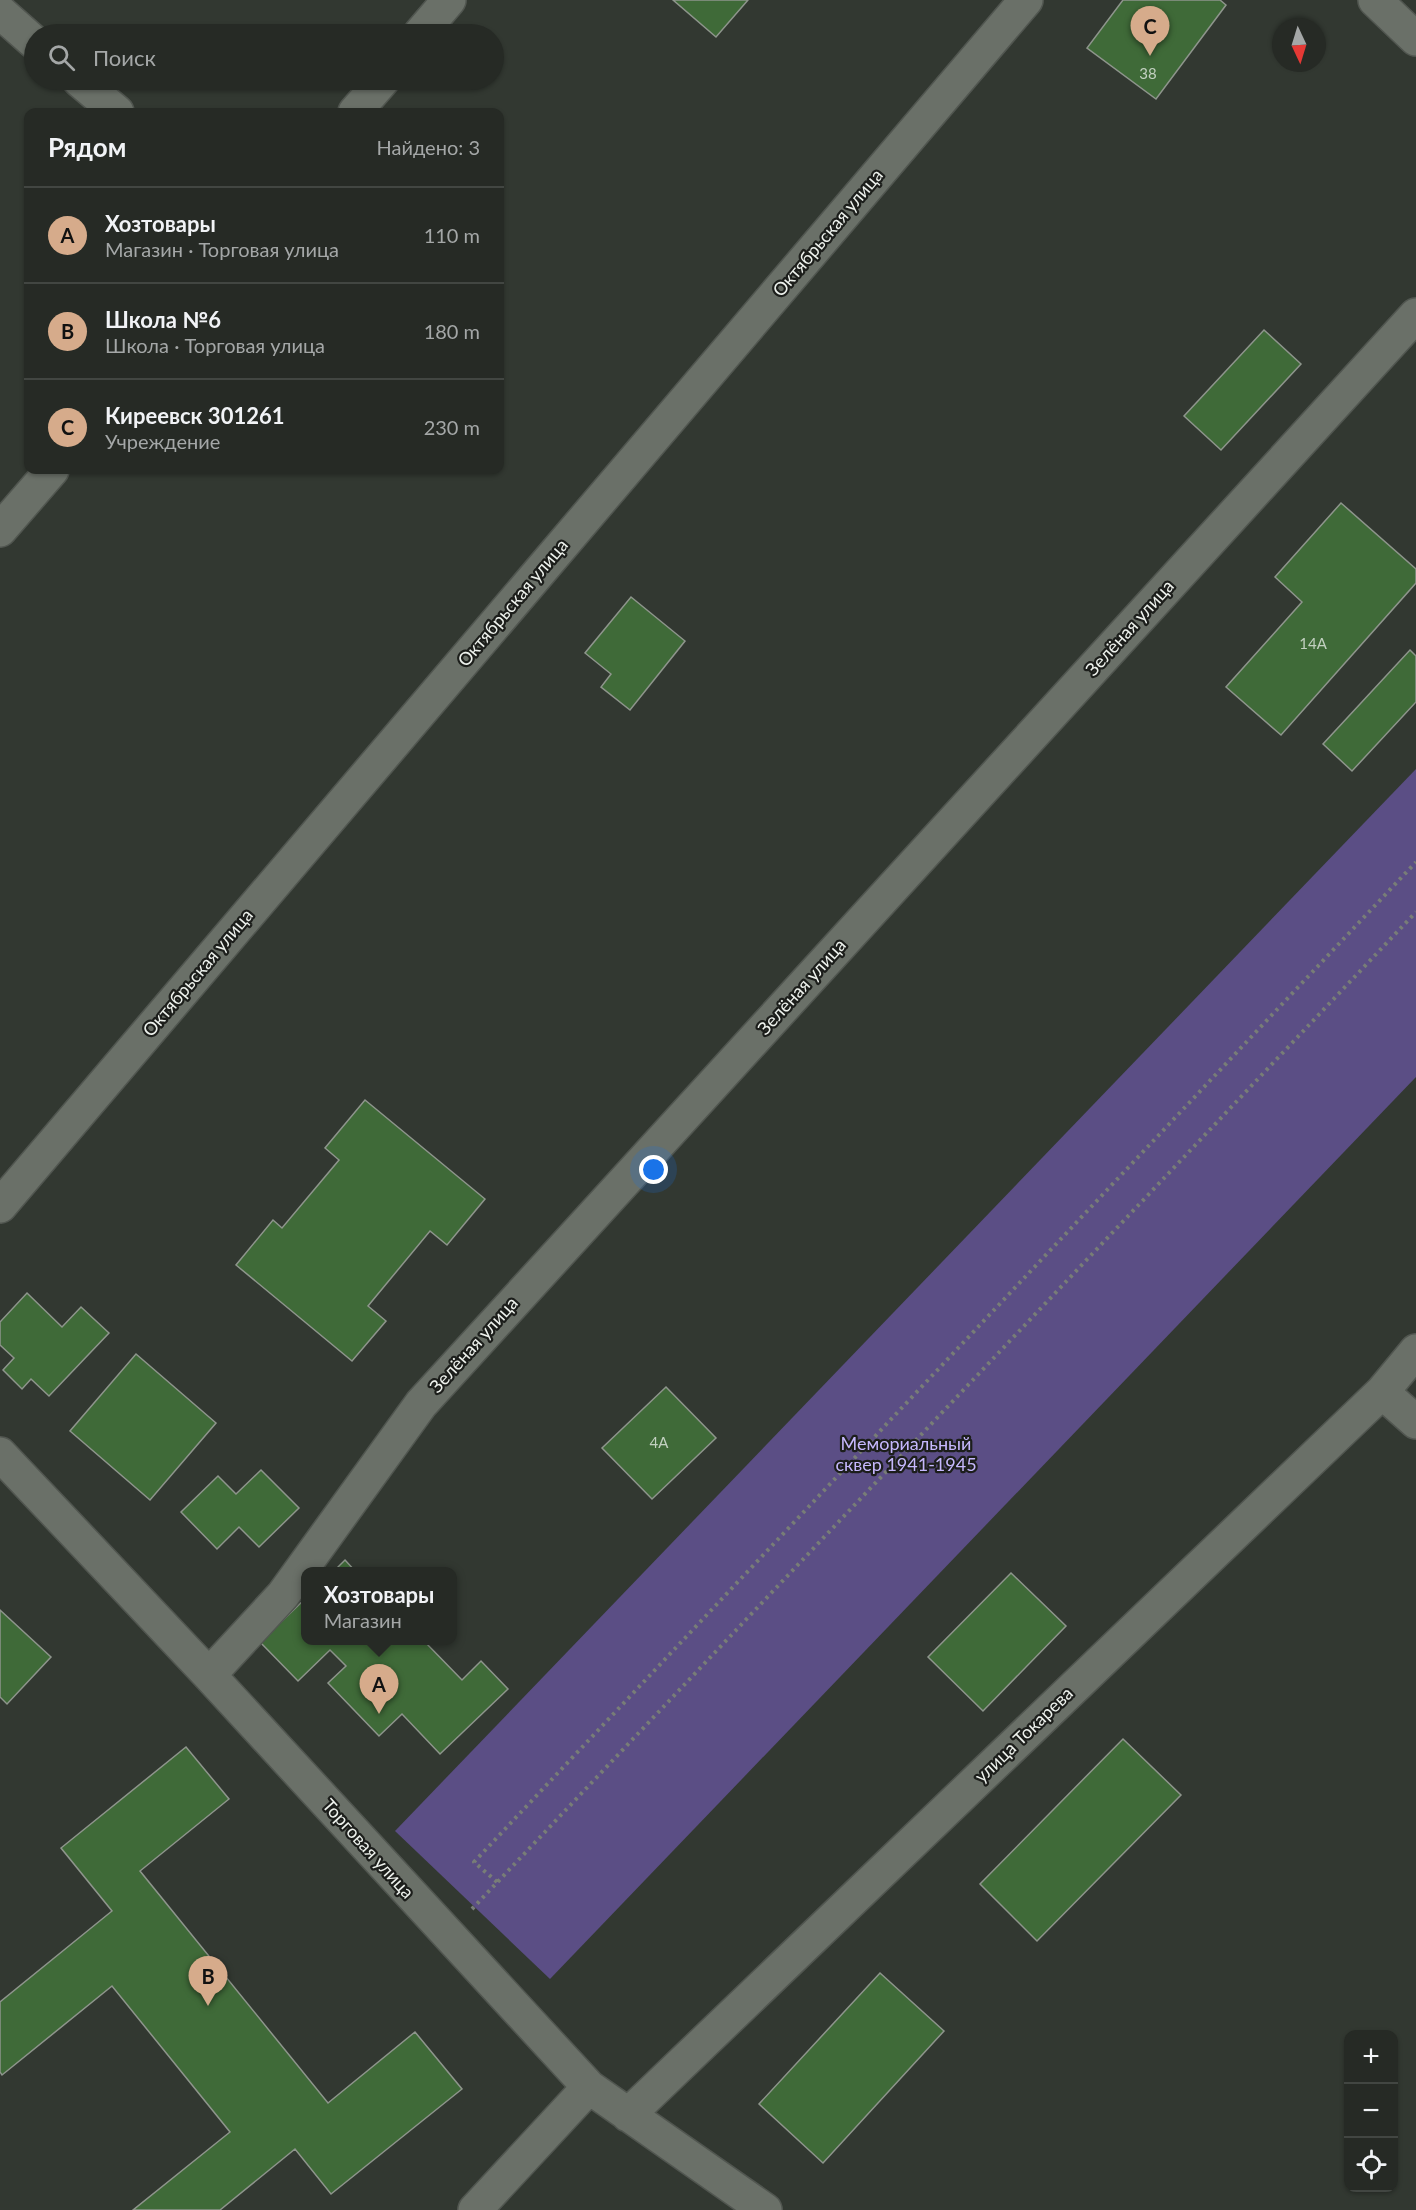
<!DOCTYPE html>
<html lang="ru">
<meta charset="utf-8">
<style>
body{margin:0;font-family:Lato,sans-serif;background:#323632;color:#f1f3f6}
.controls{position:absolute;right:18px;bottom:18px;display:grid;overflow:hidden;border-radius:12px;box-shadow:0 2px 4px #0004}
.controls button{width:54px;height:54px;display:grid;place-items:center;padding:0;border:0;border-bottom:2px solid #424642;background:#262a25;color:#f1f3f6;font:30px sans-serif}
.compass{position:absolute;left:1272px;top:18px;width:54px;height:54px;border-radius:50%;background:#262a25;box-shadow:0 2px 4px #0004;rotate:176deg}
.you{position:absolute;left:654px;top:1170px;width:21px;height:21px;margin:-15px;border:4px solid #fff;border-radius:50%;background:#1a73e8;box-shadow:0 0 0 9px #1a73e833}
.badge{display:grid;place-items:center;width:39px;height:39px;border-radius:50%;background:#d6ab8b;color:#111;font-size:20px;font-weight:700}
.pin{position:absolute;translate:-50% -50px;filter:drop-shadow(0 2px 3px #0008)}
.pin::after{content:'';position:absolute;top:32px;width:21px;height:18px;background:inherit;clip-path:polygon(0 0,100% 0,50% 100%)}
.popup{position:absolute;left:301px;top:1567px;width:156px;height:78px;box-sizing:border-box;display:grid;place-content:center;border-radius:12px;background:#262a25;filter:drop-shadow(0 2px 4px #0005);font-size:20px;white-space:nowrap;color:#a4a7a7}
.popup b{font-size:22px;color:#f1f3f6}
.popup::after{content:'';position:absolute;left:50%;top:100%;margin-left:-12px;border:12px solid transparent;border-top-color:#262a25}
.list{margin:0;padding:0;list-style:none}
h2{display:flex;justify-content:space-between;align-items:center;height:78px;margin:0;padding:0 24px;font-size:26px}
h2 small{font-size:20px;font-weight:400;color:#a4a7a7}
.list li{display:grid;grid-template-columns:39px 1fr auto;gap:18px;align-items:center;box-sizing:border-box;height:96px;padding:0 24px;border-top:2px solid #424642}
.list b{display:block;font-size:22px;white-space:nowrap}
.list p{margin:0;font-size:20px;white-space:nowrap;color:#a4a7a7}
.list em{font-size:20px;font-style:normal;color:#a4a7a7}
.icon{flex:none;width:33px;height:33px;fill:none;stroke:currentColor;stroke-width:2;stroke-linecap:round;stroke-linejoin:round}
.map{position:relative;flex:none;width:1416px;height:2210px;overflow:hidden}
.search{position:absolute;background:#262a25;box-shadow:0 2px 4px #0004;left:24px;top:24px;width:480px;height:66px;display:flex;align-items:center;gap:15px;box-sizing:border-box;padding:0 21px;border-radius:33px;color:#a4a7a7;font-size:22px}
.panel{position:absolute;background:#262a25;box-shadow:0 2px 4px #0004;left:24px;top:108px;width:480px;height:366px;border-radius:12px}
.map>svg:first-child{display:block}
.green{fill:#5b4e85}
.building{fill:#3f6a38;stroke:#8e958c;stroke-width:1.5}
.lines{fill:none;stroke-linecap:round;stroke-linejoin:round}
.minor-casing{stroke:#515650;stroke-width:36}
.path{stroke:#787d77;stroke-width:4;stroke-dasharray:3 4.5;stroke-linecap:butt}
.minor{stroke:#6a7068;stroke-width:33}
.labels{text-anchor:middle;stroke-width:4.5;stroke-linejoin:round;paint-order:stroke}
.number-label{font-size:15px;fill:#c2d0c0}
.street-label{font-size:18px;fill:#eef2ed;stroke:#1c1e1b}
.park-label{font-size:18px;fill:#c6b8fd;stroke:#1c1e1b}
</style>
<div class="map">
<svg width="1416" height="2210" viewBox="0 0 1416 2210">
<rect width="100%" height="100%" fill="#323831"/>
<path class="green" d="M1416,769V1077L550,1979L395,1831Z"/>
<path class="building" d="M673,0H748L716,37Z
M1123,0H1220L1226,5L1156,99L1087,48Z
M1264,330L1301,364L1221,450L1184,416Z
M1341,503L1416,569V583L1281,735L1226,687L1302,602L1275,577Z
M631,597L685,641L630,710L601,687L611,674L585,653Z
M1410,650L1416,656V702L1352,771L1323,744Z
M365,1100L485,1199L447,1245L430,1231L368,1306L386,1321L352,1361L236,1265L273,1220L282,1228L339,1160L325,1148Z
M27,1293L62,1327L81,1307L109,1333L49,1396L31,1379L22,1389L3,1370L14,1358L0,1345V1322Z
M136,1354L216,1423L150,1500L70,1431Z
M666,1387L716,1438L652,1499L602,1448Z
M261,1470L299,1508L259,1547L239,1527L217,1549L181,1512L218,1476L236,1494Z
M345,1560L356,1572H333Z
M1011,1573L1066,1626L983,1711L928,1657Z
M306,1598V1640H423L462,1680L481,1661L508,1689L440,1754L402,1714L379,1736L328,1683L346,1666L330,1650L298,1681L260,1642Z
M0,1610L51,1657L7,1704L0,1697Z
M1123,1739L1181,1795L1037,1941L980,1884Z
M186,1747L229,1799L140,1871L328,2103L415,2032L462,2089L331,2194L295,2149L220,2210H133L230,2132L112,1986L2,2075L0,2072V2002L112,1911L61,1848Z
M880,1973L944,2031L823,2163L759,2104Z"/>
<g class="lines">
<defs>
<path id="minor" d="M1375,0L1416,39
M0,12L34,42
M420,34L449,0
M79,80L117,112
M355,112L383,80
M0,530L52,470
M0,1206L1026,0
M1382,1392L1416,1422
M0,1454L209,1675L589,2087L765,2210
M209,1675L283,1595L421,1404L1416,315
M628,2115L1382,1392L1416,1351
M475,2210L589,2087"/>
</defs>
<use href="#minor" class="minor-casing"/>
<path class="path" d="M497,1882L474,1862L1416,862
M472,1909L1416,912"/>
<use href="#minor" class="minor"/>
</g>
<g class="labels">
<g class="number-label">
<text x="1148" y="79">38</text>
<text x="1313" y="649">14А</text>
<text x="659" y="1448">4А</text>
</g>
<g class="street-label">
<text transform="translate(828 233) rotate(-50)" y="6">Октябрьская улица</text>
<text transform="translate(513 603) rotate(-50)" y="6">Октябрьская улица</text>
<text transform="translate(1130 628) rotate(-48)" y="6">Зелёная улица</text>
<text transform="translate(198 973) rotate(-50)" y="6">Октябрьская улица</text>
<text transform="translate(802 987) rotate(-48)" y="6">Зелёная улица</text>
<text transform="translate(474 1345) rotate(-48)" y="6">Зелёная улица</text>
<text transform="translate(1024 1735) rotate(-44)" y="6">улица Токарева</text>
<text transform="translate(368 1849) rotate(48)" y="6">Торговая улица</text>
</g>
<g class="park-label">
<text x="906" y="1450">Мемориальный<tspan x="906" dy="21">сквер 1941-1945</tspan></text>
</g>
</g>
</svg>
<div class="controls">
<button>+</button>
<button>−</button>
<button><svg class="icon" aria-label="locate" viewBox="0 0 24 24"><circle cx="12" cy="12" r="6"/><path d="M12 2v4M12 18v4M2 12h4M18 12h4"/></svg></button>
</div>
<svg class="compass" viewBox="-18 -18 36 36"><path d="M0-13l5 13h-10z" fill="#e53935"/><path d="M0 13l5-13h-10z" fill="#a4a7a7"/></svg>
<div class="you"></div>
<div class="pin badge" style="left:379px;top:1714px">A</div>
<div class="popup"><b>Хозтовары</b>Магазин</div>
<div class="pin badge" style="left:208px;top:2006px">B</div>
<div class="pin badge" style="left:1150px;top:56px">C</div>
<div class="search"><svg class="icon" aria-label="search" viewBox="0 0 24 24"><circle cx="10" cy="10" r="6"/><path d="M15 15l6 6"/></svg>Поиск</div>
<section class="panel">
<h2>Рядом<small>Найдено: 3</small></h2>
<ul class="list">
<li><span class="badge">A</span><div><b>Хозтовары</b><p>Магазин · Торговая улица</p></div><em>110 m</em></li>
<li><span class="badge">B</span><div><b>Школа №6</b><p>Школа · Торговая улица</p></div><em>180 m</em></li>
<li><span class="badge">C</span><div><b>Киреевск 301261</b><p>Учреждение</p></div><em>230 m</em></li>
</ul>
</section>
</div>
